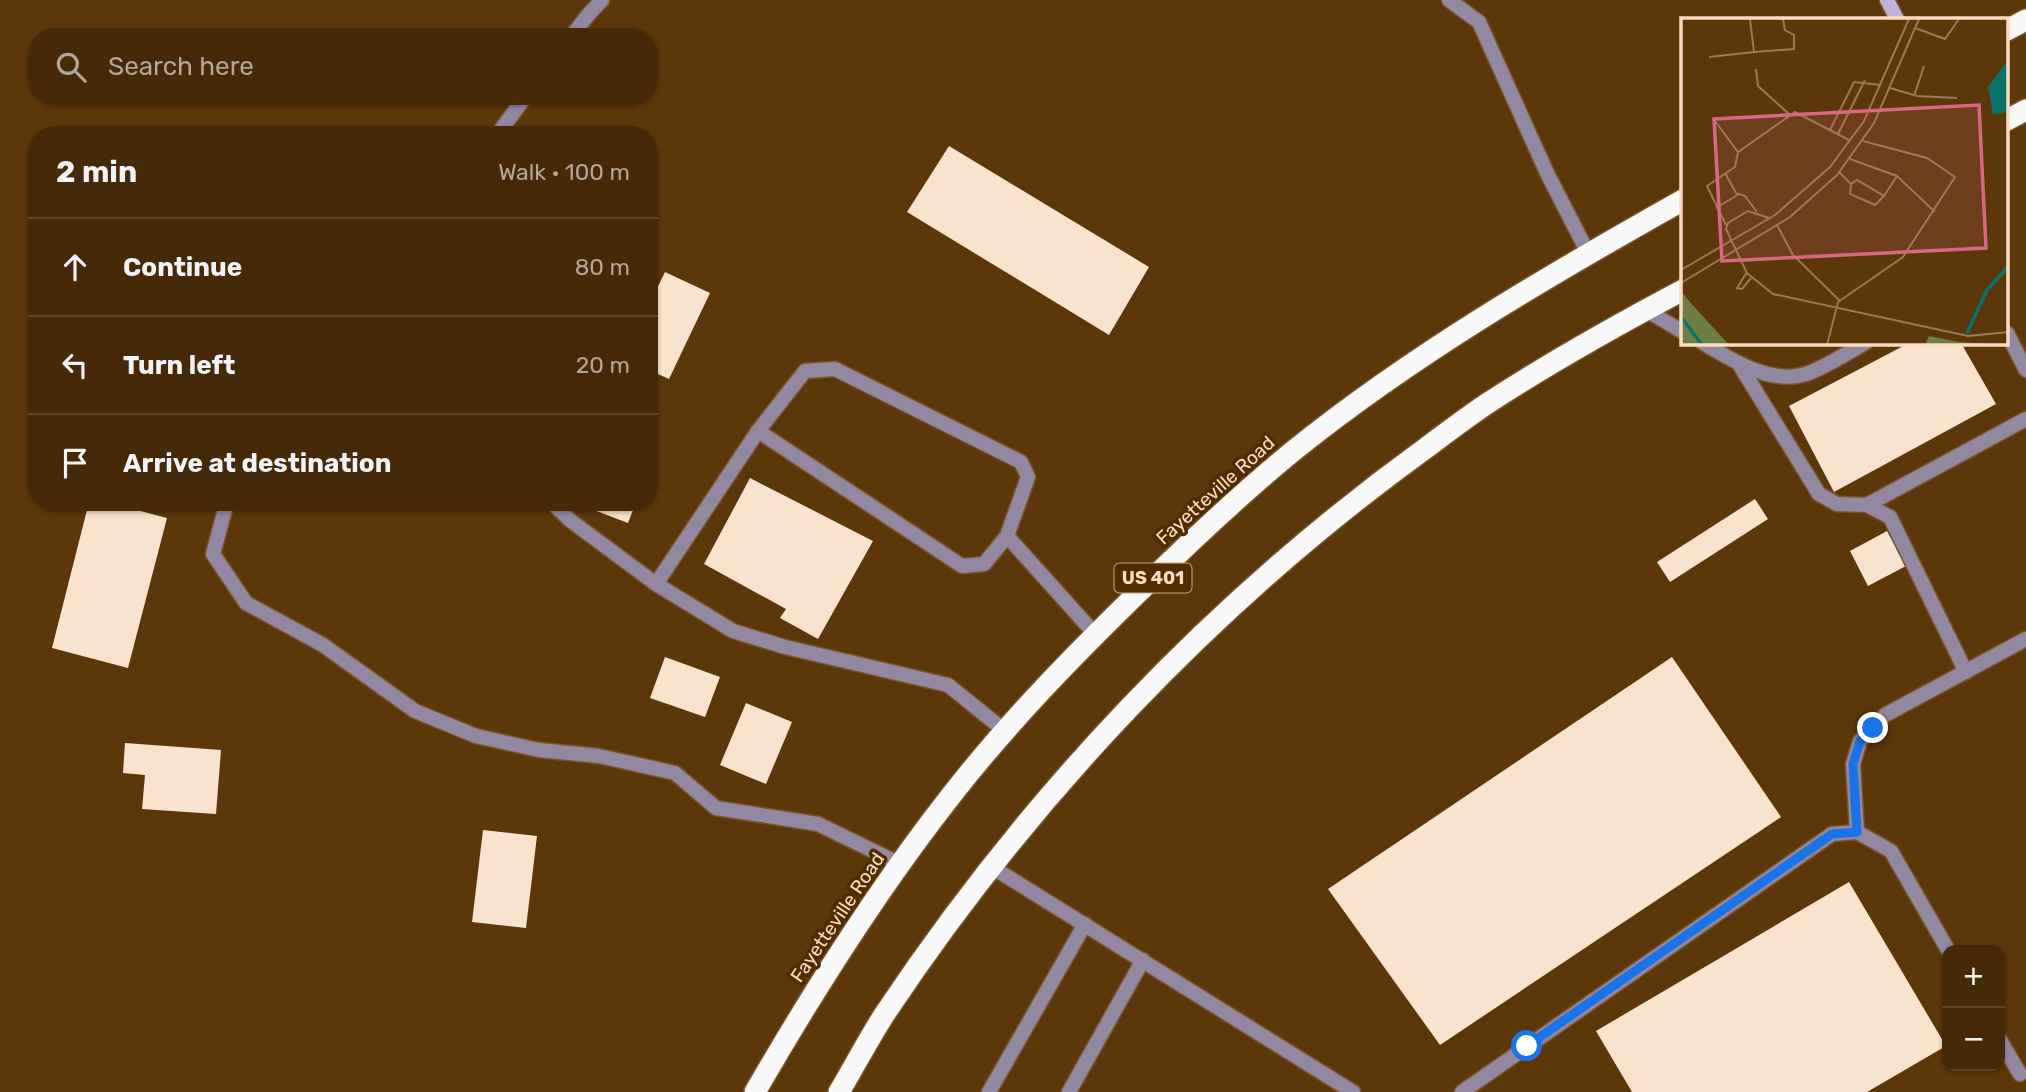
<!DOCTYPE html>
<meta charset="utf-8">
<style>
body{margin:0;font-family:Rubik,sans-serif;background:#4c3112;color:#f1f3f6}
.controls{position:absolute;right:21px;bottom:21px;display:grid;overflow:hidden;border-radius:14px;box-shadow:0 2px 5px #0004}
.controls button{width:63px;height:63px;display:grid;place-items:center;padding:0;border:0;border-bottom:2px solid #5d4529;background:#452908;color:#f1f3f6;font:35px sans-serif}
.stop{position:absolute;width:21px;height:21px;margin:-16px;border:5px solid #1a73e8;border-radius:50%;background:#fff}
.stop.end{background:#1a73e8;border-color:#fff;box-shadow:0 2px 7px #0008}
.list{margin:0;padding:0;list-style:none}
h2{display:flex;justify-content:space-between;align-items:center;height:91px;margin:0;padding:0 28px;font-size:30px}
h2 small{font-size:23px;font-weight:400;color:#b0a69c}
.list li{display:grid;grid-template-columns:46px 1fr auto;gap:21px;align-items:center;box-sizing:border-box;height:98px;padding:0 28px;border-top:2px solid #5d4529}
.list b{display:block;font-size:26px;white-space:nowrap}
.list em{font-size:23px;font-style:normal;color:#b0a69c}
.icon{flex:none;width:38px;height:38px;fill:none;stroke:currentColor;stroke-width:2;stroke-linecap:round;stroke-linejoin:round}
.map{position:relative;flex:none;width:2026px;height:1092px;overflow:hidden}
.search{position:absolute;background:#452908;box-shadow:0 2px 5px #0004;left:28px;top:28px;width:630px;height:77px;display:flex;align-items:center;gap:18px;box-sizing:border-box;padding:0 24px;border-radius:28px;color:#b0a69c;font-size:26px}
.panel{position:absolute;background:#452908;box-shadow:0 2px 5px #0004;left:28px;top:126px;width:630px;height:385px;border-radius:28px}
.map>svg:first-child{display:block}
.building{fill:#f8e3cf}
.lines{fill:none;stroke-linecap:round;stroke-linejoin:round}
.lane-casing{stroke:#78552b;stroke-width:17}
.street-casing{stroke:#78552b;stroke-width:17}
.secondary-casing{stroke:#78552b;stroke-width:17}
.highway-casing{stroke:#78552b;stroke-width:24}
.lane{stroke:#9388a1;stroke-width:14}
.street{stroke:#9388a1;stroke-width:14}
.secondary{stroke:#c1b0d8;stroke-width:14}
.highway{stroke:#f8f8f8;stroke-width:21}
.route{stroke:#1a73e8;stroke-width:9}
.labels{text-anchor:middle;stroke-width:7;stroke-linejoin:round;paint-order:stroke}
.shield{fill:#512c00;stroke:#c7a787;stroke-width:2}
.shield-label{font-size:18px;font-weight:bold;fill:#fadcc1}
.street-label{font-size:19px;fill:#fadcc1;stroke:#512c00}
.inset-river{fill:none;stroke:#0b736a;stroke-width:3.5}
.inset-road{fill:none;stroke:#9b7953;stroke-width:2}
.view{fill:#d86684;fill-opacity:0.15;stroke:#d86684;stroke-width:3.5}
.inset-edge{fill:none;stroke:#fadcc1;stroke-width:3.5}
</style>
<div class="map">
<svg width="2026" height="1092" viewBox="0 0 2026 1092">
<rect width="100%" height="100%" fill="#5c370a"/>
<path class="building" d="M949,146L1149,267L1109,335L907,212Z
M665,272L710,293L669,379L649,370V305Z
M1909,343H1961L1996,404L1834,492L1789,406Z
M750,478L873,541L818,639L780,618L786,609L704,564Z
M1755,499L1768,519L1670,582L1657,562Z
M89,502H106L167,518L128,668L52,648Z
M588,502H636L628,523L586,507Z
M1887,531L1906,566L1868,586L1850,551Z
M665,657L720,677L705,717L650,698Z
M1672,657L1781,817L1440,1045L1328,889Z
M746,703L792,722L766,784L720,765Z
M125,743L221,750L216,814L142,809L145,775L123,773Z
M483,830L537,836L526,928L472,922Z
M1849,882L1946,1046L1867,1092H1632L1596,1031Z"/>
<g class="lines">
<defs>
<path id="lane" d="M1449,0L1479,22L1547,173L1588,253
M1646,310L1683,332
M2007,333L2026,370
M1703,343C1732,360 1770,385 1806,374C1822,369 1849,352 1865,343
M1739,364L1819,494L1837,504L1867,505L1890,517L1966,672
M227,502L213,554L246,603L323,645L415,711L476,736L539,750L599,756L675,773L716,808L818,824L900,864
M551,502L571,521L656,584L758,431
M1867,505L2026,419
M1007,536L984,564L962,566L758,431L805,371L835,369L1021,462L1028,477L1007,536L1095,634
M656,584L733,631L785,647L948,685L1005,731
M1857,832L1853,764L1860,741L1885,715L2026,639
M992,867L1353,1092
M2000,1040L2020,1074
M989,1092L1085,924
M1069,1092L1143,960
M1462,1092L1832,834L1857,832L1891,851L1948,950"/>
<path id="street" d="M571,37L588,15L602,0
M497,135L526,96"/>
<path id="secondary" d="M1887,0L1897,19"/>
<path id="highway" d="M2007,30L2026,20
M2007,120L2026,110
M755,1092C814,990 877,890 950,797C1009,721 1077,652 1146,585C1193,539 1241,494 1292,452C1412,355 1548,276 1683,200
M839,1092C854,1067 868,1040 884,1015C1029,797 1213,602 1426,448C1446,433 1467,417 1488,403C1551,362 1617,325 1683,290"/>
</defs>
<use href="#lane" class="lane-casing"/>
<use href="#street" class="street-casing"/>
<use href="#secondary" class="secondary-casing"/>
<use href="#highway" class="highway-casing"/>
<use href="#lane" class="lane"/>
<use href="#street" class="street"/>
<use href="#secondary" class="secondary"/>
<use href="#highway" class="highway"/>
</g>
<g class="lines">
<path class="route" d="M1527,1046L1832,834L1857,832L1853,764L1860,741L1873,728"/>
</g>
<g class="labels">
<rect class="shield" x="1114.5" y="563.5" width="77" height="29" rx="5"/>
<g class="shield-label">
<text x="1153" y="584">US 401</text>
</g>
<g class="street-label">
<text transform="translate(1215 490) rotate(-42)" y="7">Fayetteville Road</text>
<text transform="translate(837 917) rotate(-56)" y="7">Fayetteville Road</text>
</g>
</g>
<g transform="translate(1681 18)">
<rect width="327" height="327" fill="#5c370a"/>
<path d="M0,273L8,283L48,327H0ZM248,318L278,324L320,327H244Z" fill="#6b7f45"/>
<path d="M327,42V94L312,96L307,69Z" fill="#0b736a"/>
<path class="inset-river" d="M0,299L21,327M286,315L306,272L328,248"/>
<path class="inset-road" d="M234,10L264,21L278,1M73,34L113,31V17L104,12L102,1M28,39L73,34L69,1M75,51L77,68L108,96M209,70L236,78L276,80M233,78L243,48M34,103L57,134L114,94L170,123M149,112L173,64L200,67M157,116L184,62M169,141L216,158M158,154L170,166L169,176L194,187L203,178L176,162L170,166M44,155L55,175L64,178L76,194M203,178L216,158L254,194M35,190L58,176M88,200L67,193L47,205L45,211L66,255L92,276L287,318L328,314M45,207L26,168L54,149L57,134M96,207L112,237L159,283M0,252L94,197L149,149L183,103L228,1M66,254L56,270L61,271L70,260M0,265L109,199L156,157L193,105L238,1M146,327L157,284L222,239L274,159L246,140L182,123"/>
<path class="view" d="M298,87L305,230L41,243L33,101Z"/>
<rect width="327" height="327" class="inset-edge"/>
</g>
</svg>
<div class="controls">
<button>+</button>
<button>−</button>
</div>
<div class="stop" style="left:1527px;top:1046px"></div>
<div class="stop end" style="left:1873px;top:728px"></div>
<div class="search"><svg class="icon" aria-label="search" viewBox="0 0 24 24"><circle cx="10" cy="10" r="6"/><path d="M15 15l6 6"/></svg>Search here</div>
<section class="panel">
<h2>2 min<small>Walk · 100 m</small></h2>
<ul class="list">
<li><svg class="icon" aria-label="ahead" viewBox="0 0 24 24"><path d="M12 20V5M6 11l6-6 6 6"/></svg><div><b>Continue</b></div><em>80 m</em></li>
<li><svg class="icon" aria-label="left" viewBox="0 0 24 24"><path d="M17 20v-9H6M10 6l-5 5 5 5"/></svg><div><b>Turn left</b></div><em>20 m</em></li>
<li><svg class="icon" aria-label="arrive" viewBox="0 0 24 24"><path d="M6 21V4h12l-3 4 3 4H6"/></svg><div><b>Arrive at destination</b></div></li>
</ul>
</section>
</div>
